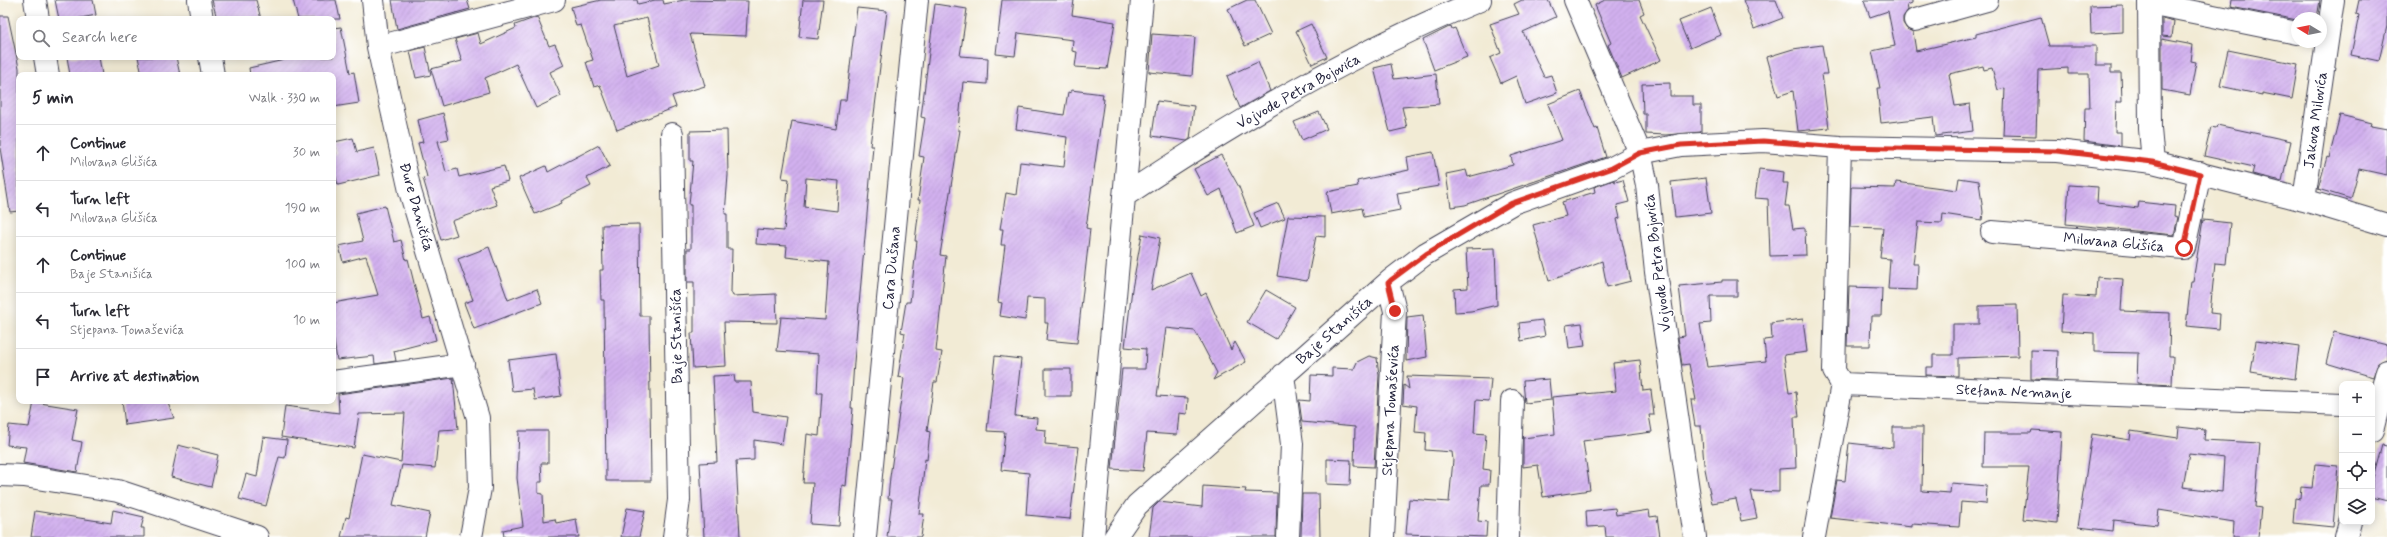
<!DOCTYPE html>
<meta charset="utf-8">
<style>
body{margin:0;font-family:Mynerve,sans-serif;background:#f7f7f7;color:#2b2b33}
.controls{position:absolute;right:12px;bottom:12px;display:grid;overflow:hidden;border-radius:8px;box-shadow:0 2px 10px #0003}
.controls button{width:36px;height:36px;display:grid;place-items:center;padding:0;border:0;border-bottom:1px solid #e1e1e2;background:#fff;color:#2b2b33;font:20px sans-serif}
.compass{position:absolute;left:2291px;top:12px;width:36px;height:36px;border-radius:50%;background:#fff;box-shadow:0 2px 10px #0003;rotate:280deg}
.stop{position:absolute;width:12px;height:12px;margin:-9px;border:3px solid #d93025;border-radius:50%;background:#fff}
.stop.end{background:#d93025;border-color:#fff;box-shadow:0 1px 4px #0008}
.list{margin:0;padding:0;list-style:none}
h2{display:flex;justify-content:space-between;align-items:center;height:52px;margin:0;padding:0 16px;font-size:17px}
h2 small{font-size:13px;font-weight:400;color:#7c7c81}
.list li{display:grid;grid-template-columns:26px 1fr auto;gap:12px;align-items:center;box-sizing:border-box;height:56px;padding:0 16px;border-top:1px solid #e1e1e2}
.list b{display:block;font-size:15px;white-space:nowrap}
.list p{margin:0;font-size:13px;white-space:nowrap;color:#7c7c81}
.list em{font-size:13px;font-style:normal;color:#7c7c81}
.icon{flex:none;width:22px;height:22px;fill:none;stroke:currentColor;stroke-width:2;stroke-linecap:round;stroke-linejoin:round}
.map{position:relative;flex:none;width:2387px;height:537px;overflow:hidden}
.search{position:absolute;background:#fff;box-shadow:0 2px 10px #0003;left:16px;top:16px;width:320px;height:44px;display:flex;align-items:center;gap:10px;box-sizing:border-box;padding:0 14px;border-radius:8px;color:#7c7c81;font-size:15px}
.panel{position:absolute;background:#fff;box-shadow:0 2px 10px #0003;left:16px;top:72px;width:320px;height:332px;border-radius:8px}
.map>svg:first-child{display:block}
.building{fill:url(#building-hatch);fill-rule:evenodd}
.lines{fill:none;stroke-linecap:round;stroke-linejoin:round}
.minor-casing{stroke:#414052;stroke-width:24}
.tertiary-casing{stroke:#414052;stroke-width:24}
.minor{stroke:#fff;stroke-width:22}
.tertiary{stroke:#fff;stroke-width:22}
.route{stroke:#d93025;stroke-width:5}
.labels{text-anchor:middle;stroke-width:3;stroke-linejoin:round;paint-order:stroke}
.street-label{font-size:15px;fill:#22223b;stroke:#fff}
</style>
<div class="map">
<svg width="2387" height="537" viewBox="0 0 2387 537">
<defs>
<pattern id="building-hatch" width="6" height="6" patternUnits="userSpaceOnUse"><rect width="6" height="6" fill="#d1b0ee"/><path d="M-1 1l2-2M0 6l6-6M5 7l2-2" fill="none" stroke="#b397cd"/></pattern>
</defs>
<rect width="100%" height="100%" fill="#fff"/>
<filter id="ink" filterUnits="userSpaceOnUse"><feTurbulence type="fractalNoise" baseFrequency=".025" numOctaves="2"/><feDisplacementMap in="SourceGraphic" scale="8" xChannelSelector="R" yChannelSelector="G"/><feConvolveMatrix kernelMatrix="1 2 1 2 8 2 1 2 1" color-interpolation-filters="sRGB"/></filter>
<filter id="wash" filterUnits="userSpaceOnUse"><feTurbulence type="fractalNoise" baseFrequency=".012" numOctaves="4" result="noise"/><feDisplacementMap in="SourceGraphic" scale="16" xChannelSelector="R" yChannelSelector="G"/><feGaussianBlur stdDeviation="0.9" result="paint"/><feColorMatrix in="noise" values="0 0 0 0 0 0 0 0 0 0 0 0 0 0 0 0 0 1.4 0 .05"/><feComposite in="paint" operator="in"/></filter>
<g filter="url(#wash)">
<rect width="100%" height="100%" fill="#f2ebd5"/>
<g id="blocks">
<path class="building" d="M55,0H93L96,15L76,19H59Z
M212,0H256L261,19H217Z
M293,0H336L340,19H298Z
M392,0H467L470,9L397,29Z
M601,0H637L638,4L655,0H663L664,4L684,0L748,1L746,36L690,34L705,86L672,96L676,107L617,130L600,85L594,87L586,62L593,60L581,25L576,26L571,7ZM647,18L659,65L627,76L614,26Z
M803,0H823L818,39L799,37Z
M1002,0H1074L1072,15L1115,22L1107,69L1075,67L1077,52L1072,51L1073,40L1018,33L1015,56L996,54Z
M1247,0H1255L1271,34L1245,46L1228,9Z
M1522,0H1548L1556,17L1523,32L1544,77L1551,75L1557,93L1525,104L1516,76L1501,83L1490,58L1501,53L1490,24L1519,14L1514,4Z
M1605,0H1639L1644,13L1640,15L1661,60L1622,78L1608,45L1611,43L1595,5Z
M1743,0H1776L1783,18L1754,29Z
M1864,0H1912V3L1907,5L1908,10L1903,17V23L1907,29L1913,32L1916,51L1976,37V34L2041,17L2049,46H2096V65H2111V73H2121L2122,102H2116L2115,132H2121V146L2084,141L2085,108H2090L2089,74H2068V68L2038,70L2036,136L2003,135L2005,88L1998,90L1992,68L1984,70L1983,66L1949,74L1955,106L1970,104L1973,131L1935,136L1933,117L1881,123L1877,88H1880L1872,51L1895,46L1888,11L1870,17Z
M2232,0H2320L2317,18H2297V20L2231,7Z
M2359,0H2387V26L2379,61L2351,55L2359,15L2356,14Z
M935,4L967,9L960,56L988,58L987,84L963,82L958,130H960L940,255L946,256L936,351L942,352L937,382H934L927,431L930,432L927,460L925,459L919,514H924L921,537H887L892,499H888L890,477L904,378L898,377L905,333L901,332L906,302H910L917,241H915L920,200H918L924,157L919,156L925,118L921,117Z
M2123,5V32L2091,34L2090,6Z
M857,8L887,11L870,146H873L854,362L851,408H853L846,486L842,485L839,526L810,524L813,483H803L807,434L819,436L822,393H817L819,354L777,351L781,317L825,320L829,262L786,257L787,246L756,244L757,229L784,231L789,179L782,178L792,121L836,129L840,100H846ZM806,178L839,181L837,211L804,207Z
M1711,8L1721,35L1690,48L1679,21Z
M0,16H8L19,68V211L10,212L0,148Z
M537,17L549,46L555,44L564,65L550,72L561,96L536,108L516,64L485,78L489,92L442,106L431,69L462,61L455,39L478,33L481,44L516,28L515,25Z
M2162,18L2174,21L2172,37L2162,36Z
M1311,24L1327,57L1312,64L1296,31Z
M1451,26L1452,29L1455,28L1467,57L1434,70L1423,40Z
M341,27L350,73L354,72L359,103L333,107V75H250L249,68L284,60V57H333V28Z
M1152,34L1195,37L1192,76L1149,72Z
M2162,39L2193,45L2191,61L2196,62L2190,95L2162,90Z
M1822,45L1827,74H1822L1829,128L1798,131L1793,91L1778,96L1767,57L1793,49Z
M425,47L431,75L416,78L410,51Z
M2228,50L2298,64L2292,99L2262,93V95L2220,86Z
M67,57H99L102,75H70Z
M138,57H176L180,75H142Z
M1258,62L1270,91L1240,108L1227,76Z
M1391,64L1394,79L1436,74L1439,104L1402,107L1407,128L1390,132L1374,68Z
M1670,83V96H1693V105H1701V132L1666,135L1646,134V114H1643L1642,84Z
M1071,90L1103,94L1102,99H1104L1086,228L1090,229L1077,343L1046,340L1048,323H1045V299L1027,298L1025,320L1000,316L1002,303L998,302L1005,245H1001L1003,229H1000L1006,193L1016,195L1020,162L1064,167L1067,137L1016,129L1019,108L1064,115L1068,92L1071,93Z
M1580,91L1595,129L1597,128L1606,157L1465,205L1451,207L1446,174L1466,170L1468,177L1513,165L1511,156L1562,140L1548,104Z
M1157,101L1194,106L1190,139L1187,141L1152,136Z
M1319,112L1327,129L1302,140L1294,122Z
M443,113L449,139L438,141L446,172L457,169L459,177L504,166L508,181L490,186L497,205L452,221L457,235L441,240L423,178L427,177L418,143L423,142L418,120Z
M2340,115L2372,123L2371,126L2387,129V175L2359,169L2351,199L2318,189L2327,157L2329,158Z
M2217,125L2291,141L2282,181L2252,174L2254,167L2204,156L2211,127L2216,128Z
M727,130L728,175L725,214H727V249H732L731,292L733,296L776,294L777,323L724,322L726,366L693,368L691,333H694V282H687V249H691V205H689L693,161H690V131Z
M353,138L357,152L374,148L380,175L338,185L336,177H333V154H336L334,142Z
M599,145L610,166L587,178L591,186L561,201L562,203L535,214L519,178L546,166L548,172Z
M1433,152L1439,186L1397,193L1400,210L1364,217L1362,208L1331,214L1327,192L1358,186L1357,181L1409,170L1407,157Z
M1221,155L1239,187L1254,226L1237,233L1221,189L1208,196L1194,169Z
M1759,169L1784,172L1783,183H1788L1785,206H1789L1793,229L1805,228L1806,255L1770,256L1768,199L1755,198Z
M1706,178L1711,213L1675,217L1671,182Z
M1959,178L1979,181L1983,212L1982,220L1943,214L1942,223L1918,222L1913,264H1918L1917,290L1888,289L1890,259L1880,258L1883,228L1850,227L1851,187L1895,188L1896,182L1957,190Z
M1614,180L1615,182L1623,180L1629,202L1617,205L1620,218L1617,219L1631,281L1607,287L1602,261L1549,281L1533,225L1566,216L1562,202L1595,192L1594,187Z
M2069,185L2098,187L2097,203L2138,208L2139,202L2175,206L2174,216L2178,217L2174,235L2066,224Z
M1278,203L1285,218L1260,228L1254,213Z
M385,206L394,242L401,240L406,260L408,259L423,319L430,317L436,340L394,351L396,361L375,364L374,356L337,360L333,335V303L378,295L366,256L343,262L339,246L363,241L356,213Z
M1288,216L1325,217V237L1316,236L1307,281L1277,276Z
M2203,220L2230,223L2226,264L2215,263L2210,313L2220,314L2219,329L2186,326L2191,281H2193Z
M639,224L640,316H649L651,481H606L604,300H601L600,270H603L602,225Z
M1142,234L1160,238L1151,290L1191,273L1201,296L1206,293L1231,350L1235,342L1246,362L1213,380L1217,373L1195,331L1166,328L1157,396L1188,398L1187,414L1179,413L1177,435L1147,433L1143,471L1112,469L1122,369H1145L1146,349L1125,347L1132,289Z
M489,247L508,300L537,289L542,303L474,329L464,303L473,300L458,259Z
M1495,248L1497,305L1471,311L1455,312L1454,289L1468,288L1466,249Z
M2097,277L2123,279L2121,311L2170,313L2169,356H2173L2172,385L2137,383L2138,353L2094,352V333L2061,331L2063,295L2096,297Z
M1722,280H1737V296H1710L1711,323L1700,324L1707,367L1766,361L1764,340L1772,339L1771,323L1803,319L1807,352L1784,355L1789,393L1796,392L1799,417H1794L1796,468L1779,469V492L1751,491L1757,518L1741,521L1736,499L1712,503L1704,464L1701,426H1695L1691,400H1696L1689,364L1682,365L1678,337L1685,336L1679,286L1722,282Z
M1849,287L1882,288L1881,316H1871L1870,346H1847Z
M1266,290L1295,307L1276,339L1247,322Z
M2017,305L2018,356L1958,358V376L1926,375V367H1933V355H1953V324H1979V306Z
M1423,315L1427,357L1406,361L1407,317Z
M1542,320L1545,336L1521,341L1519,323Z
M1582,323L1585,346L1569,348L1566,325Z
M2334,332L2387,345V359L2378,363L2373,377L2326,363Z
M2256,341L2299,347L2295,379L2251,372Z
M2031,350L2058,351L2057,380L2031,379Z
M556,354L561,396L535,400L533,389L512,391L508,360Z
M995,356L1021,359L1015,416L1037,418L1036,429L1046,430L1045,444L1079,447L1070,519L1026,515L1029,473L1001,470L1005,432L987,431Z
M1369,356L1377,358L1379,375L1374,467L1354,466L1355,427L1302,422L1299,400L1310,401L1311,375L1332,376V368L1354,369L1357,362Z
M1640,360L1643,391L1651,390L1654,415H1649L1652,432L1583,441L1590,490L1543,497L1538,465L1523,467V438L1555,434L1552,397L1616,391L1613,363Z
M1045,369H1071V396H1045Z
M734,375L735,382H751L753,412L786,417L782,444L754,440V460L736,461L740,537H704L700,463L717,462L713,376Z
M1407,376L1491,379L1489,401L1476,400L1474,433L1486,434L1483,469L1490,470L1489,485H1481L1478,521L1487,522L1486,537L1406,534L1409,499L1449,502L1453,460L1452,452L1425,450L1426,433L1415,432L1417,406L1403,404L1404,385L1409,389Z
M453,378L458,429L439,430L435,468L402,465L393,505L430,513L425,537H341L346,517L349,518L362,454L401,462L405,413L359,414L354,448L281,437L285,406L339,413L338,394Z
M1549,379L1551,400L1525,403L1523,381Z
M122,401H167L174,418L125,425Z
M34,402L78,409L72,440L82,442L77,472L23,463L26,447L7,445L9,425L29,427Z
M1893,427H1923L1922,491L1950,493L1951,483L1987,486L1986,504L1961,502L1959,527L1912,524V527L1830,518L1837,480L1845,481L1849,443L1893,448Z
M2179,427L2205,430L2204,440L2260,443L2255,507L2261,508L2258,537H2233L2234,522L2159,510L2157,525L2114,520L2113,531L2078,527L2092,434L2130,440L2131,431L2178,438ZM2189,454L2224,458L2222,492L2183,487Z
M2032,430L2062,432L2057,523L2023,519L2029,467H1983L1984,433H2031Z
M519,431H548V463H541L542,482H538V493L543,494L544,521L555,519L556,523L576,519L579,537H504L503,530L523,526L517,478Z
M263,437L287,440L285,458L279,457L266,506L239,499L246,474L257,477Z
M178,445L218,455L211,487L171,477Z
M2382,445L2387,446V501L2372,497V482Z
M1327,459L1351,460L1350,485L1327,484Z
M2315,464L2338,466L2333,527L2293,523L2295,498L2300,499L2301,487L2312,488Z
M1203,486L1246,489L1245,492L1277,493L1276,537H1149L1153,508L1159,502L1202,507Z
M1302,494H1319L1320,537H1301Z
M627,508L645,511L639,537H621Z
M1615,508L1616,515L1649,510L1650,517L1657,516L1660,537H1606L1605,526L1587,527L1586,511Z
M113,510L144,517L141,528H144V537H31L35,511L111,523Z"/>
</g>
</g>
<g filter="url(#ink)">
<use href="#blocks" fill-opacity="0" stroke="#414052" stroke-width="1"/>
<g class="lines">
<defs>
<path id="minor" d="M35,0L38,19
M199,0L202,19
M373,0L378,47L410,191L478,418L480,488L471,537
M2149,0L2150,129L2153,162
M2149,3L2297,33
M1915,20L1987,0
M378,47L554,0
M45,57L48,75
M210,57L213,75
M672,134L679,500L674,537
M1840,147L1834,371L1842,384
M1124,196C1237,121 1354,52 1480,0
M2304,200L2333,0
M1992,232L2184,248L2200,173
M1283,375L1292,444L1288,537
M333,382L463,364
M2372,431L2387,371
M0,475L24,476L118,491L257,537
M865,537L917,0
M1093,537L1142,0
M1115,537L1137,505L1391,280L1425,254L1513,203L1612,168L1640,153L1681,145L1763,141L1840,147L2057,151L2153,162L2304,200L2387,225
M1383,537L1395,311L1388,283
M1508,537L1512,401
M1814,537L1842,384L2342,404
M2346,537L2350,522"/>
<path id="tertiary" d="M1575,0L1640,153L1647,185L1656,272L1695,537"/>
</defs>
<use href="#minor" class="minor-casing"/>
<use href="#tertiary" class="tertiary-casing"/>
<use href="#minor" class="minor"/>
<use href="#tertiary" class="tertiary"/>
</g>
</g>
<g class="lines" filter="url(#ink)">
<path class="route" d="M1395,311L1388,283L1391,280L1426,254L1512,203L1612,168L1640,153L1681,145L1763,141L1840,147L2057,151L2153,162L2200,174L2184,248"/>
</g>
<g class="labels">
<g class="street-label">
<text transform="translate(1298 91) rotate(-29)" y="5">Vojvode Petra Bojovića</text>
<text transform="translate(2315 120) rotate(-82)" y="5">Jakova Milovića</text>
<text transform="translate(417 207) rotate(74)" y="5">Đure Daničića</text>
<text transform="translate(2114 242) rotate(5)" y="5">Milovana Glišića</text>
<text transform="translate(1657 263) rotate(-97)" y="5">Vojvode Petra Bojovića</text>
<text transform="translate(891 268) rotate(-85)" y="5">Cara Dušana</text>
<text transform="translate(1334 330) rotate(-41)" y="5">Baje Stanišića</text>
<text transform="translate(676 336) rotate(-91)" y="5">Baje Stanišića</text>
<text transform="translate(2014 391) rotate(2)" y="5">Stefana Nemanje</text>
<text transform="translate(1390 410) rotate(-87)" y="5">Stjepana Tomaševića</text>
</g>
</g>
</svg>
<div class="controls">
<button>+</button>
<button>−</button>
<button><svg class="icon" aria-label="locate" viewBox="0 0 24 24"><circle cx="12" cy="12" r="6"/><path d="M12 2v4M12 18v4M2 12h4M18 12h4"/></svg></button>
<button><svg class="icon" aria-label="layers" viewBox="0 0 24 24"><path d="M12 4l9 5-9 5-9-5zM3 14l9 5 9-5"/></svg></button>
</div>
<svg class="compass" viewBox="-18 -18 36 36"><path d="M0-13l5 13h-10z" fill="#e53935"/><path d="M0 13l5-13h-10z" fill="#7c7c81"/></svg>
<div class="stop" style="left:2184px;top:248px"></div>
<div class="stop end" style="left:1395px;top:311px"></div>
<div class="search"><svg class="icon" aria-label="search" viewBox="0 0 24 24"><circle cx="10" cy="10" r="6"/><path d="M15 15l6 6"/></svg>Search here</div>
<section class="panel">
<h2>5 min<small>Walk · 330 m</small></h2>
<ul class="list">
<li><svg class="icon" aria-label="ahead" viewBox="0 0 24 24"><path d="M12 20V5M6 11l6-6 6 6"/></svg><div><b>Continue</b><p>Milovana Glišića</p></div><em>30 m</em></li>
<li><svg class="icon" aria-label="left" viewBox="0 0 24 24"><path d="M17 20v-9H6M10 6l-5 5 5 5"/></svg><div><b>Turn left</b><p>Milovana Glišića</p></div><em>190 m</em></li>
<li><svg class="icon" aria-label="ahead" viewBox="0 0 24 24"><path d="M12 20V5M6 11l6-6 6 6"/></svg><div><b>Continue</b><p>Baje Stanišića</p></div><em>100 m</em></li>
<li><svg class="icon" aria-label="left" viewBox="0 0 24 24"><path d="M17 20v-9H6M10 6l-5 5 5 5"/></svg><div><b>Turn left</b><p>Stjepana Tomaševića</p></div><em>10 m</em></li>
<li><svg class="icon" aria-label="arrive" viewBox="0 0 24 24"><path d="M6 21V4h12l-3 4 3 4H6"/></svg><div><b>Arrive at destination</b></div></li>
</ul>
</section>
</div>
